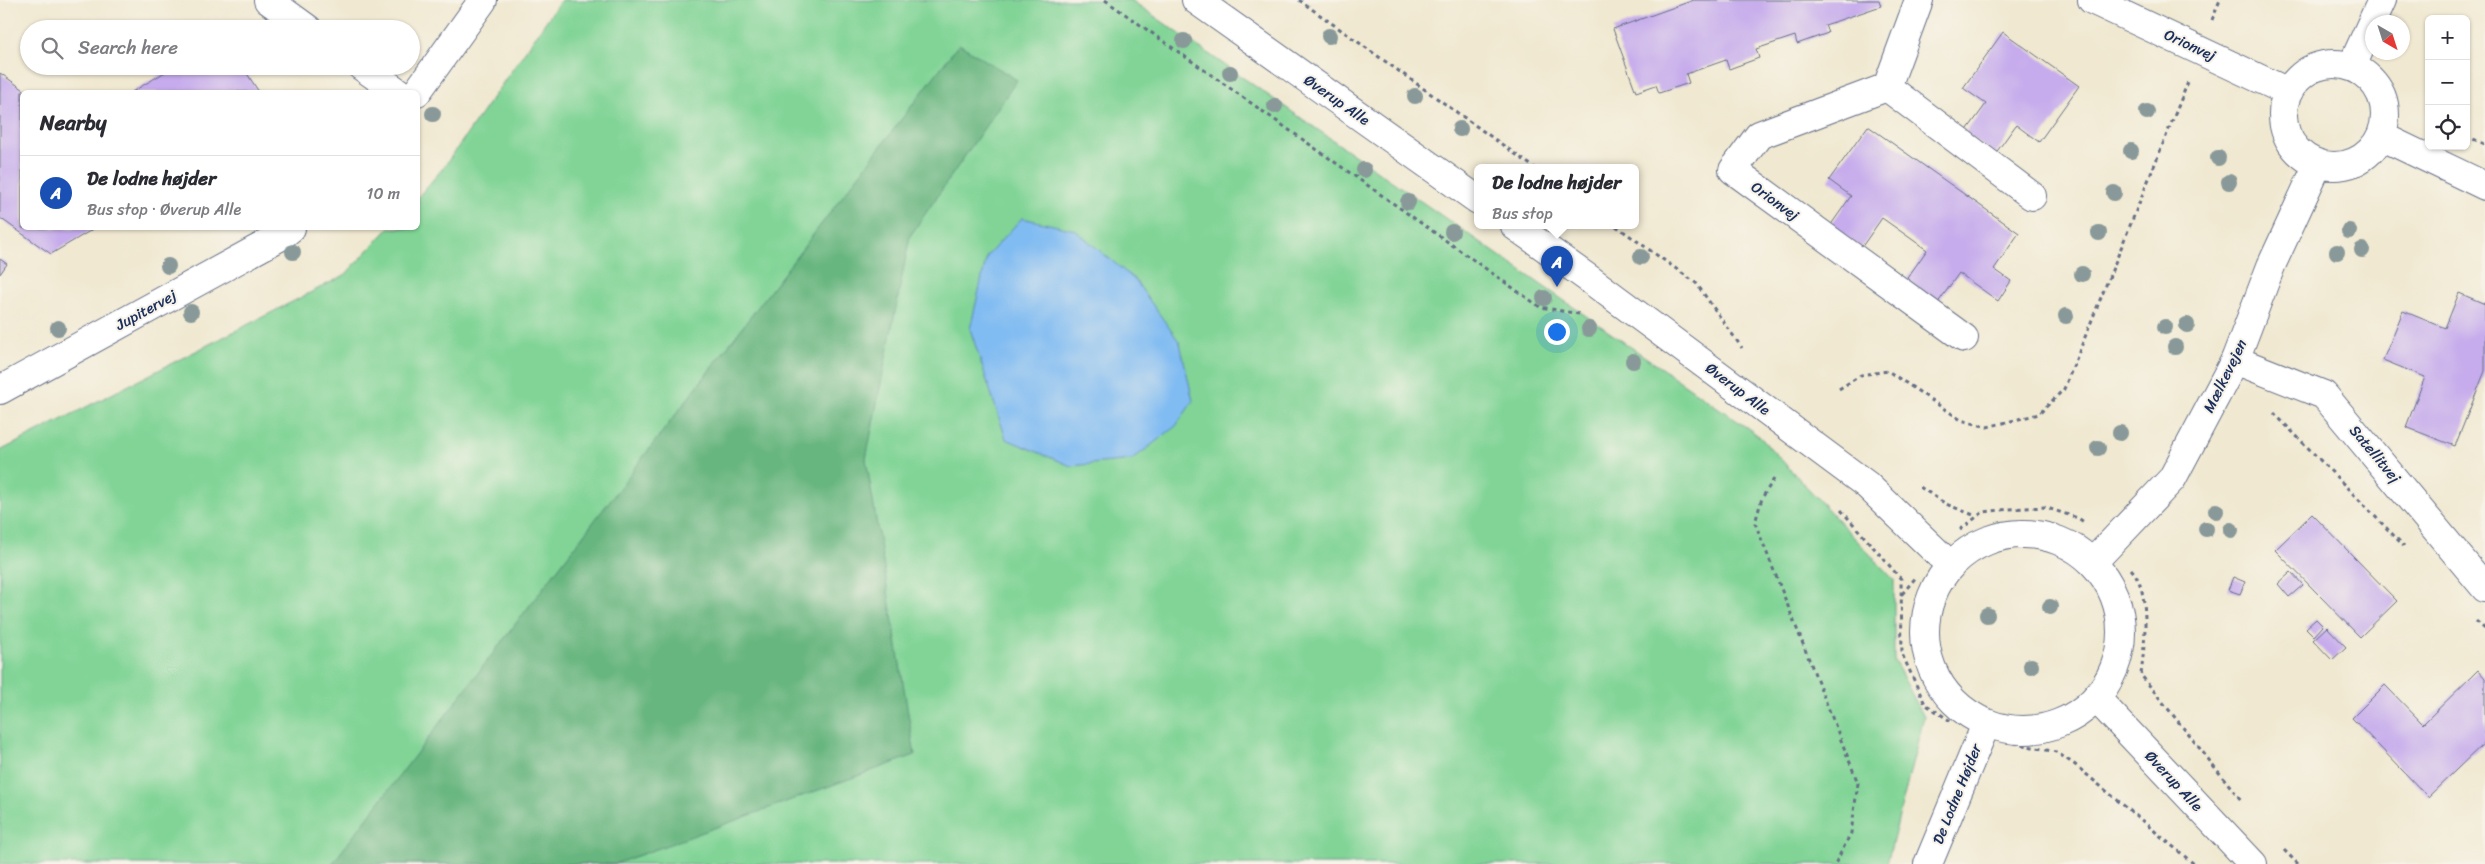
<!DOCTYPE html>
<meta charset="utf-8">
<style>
body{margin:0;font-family:Sriracha,sans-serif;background:#f2f2f3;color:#2b2b33}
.controls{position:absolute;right:15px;top:15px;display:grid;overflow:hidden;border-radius:8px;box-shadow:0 1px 4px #0004}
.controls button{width:45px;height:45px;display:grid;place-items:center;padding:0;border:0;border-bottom:1px solid #e1e1e2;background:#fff;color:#2b2b33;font:25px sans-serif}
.compass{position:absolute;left:2365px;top:15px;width:45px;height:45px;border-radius:50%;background:#fff;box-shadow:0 1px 4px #0004;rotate:141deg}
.you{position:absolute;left:1556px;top:331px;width:18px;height:18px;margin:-12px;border:4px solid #fff;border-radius:50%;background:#1a73e8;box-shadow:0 0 0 8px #1a73e833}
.badge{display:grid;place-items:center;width:32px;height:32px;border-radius:50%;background:#1a73e8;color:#fff;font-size:16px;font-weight:700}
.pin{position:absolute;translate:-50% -41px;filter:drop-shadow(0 1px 2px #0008)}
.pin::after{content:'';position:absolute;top:26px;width:18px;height:15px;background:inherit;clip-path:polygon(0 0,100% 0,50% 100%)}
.popup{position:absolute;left:1474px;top:164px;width:165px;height:65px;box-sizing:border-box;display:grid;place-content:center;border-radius:8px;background:#fff;filter:drop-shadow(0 1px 4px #0005);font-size:16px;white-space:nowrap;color:#7c7c81}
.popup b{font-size:19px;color:#2b2b33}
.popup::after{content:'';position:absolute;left:50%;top:100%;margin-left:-10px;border:10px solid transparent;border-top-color:#fff}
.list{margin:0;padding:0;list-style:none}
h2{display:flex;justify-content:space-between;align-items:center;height:65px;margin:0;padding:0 20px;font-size:21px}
h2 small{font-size:16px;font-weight:400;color:#7c7c81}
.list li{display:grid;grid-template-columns:32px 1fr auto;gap:15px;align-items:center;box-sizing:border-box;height:75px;padding:0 20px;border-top:1px solid #e1e1e2}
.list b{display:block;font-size:19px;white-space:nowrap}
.list p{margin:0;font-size:16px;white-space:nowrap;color:#7c7c81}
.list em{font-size:16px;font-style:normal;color:#7c7c81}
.icon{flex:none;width:28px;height:28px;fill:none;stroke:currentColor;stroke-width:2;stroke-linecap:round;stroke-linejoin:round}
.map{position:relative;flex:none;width:2485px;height:864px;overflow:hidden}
.search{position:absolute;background:#fff;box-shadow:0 1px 4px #0004;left:20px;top:20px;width:400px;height:55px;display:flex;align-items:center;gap:12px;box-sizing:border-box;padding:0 18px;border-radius:28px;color:#7c7c81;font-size:19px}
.panel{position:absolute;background:#fff;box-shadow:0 1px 4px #0004;left:20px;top:90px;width:400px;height:140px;border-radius:8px}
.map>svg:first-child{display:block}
.green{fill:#81d496;stroke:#4e827a}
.forest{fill:#68b67f;stroke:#42726e}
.water{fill:#80bbf2;stroke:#4e75a8}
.building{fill:#c6acec}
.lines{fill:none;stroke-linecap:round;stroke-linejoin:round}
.minor-casing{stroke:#667086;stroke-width:30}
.tertiary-casing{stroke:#667086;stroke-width:30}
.path{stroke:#667086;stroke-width:3;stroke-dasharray:4 4;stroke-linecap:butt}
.minor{stroke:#fff;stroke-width:28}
.tertiary{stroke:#fff;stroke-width:28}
.tree{fill:#899999}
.labels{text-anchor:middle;stroke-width:4;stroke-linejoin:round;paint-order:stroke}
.street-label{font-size:15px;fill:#1b2f5e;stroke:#f7f3e8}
</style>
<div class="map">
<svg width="2485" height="864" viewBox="0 0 2485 864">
<rect width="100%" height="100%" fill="#f7f3e8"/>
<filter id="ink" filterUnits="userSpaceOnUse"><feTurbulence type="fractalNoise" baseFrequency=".02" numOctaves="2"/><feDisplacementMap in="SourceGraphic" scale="10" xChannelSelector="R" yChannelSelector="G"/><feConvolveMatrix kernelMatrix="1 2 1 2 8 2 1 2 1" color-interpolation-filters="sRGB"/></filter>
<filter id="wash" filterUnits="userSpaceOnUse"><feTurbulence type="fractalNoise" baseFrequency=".0096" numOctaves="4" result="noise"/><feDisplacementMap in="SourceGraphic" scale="20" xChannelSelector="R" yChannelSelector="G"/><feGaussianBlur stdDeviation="1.12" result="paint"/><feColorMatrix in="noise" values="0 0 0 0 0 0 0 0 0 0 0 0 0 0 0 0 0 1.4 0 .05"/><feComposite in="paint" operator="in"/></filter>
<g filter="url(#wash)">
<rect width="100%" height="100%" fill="#f0e8d0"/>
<path class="green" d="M561,0H1131L1759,436L1894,580V660L1924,717L1887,864H0V451L345,275L389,228H418V197L444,167Z"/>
<path class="forest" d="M959,44L1017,80L910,236L866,459L915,755L615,864H332Z"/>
<path class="water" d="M1022,218L1075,230L1135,280L1180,343L1193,401L1176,426L1132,460L1071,466L1006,439L970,329L987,256Z"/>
<g id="blocks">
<path class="building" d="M1694,0H1879L1881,6L1825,25L1828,33L1797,44L1795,36L1756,49L1759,58L1729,69L1726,60L1686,74L1689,83L1659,93L1656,85L1636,92L1613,29Z
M2003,32L2079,86L2039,142L2016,125L1995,154L1965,133L1986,104L1963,88Z
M175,66H242L259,92H132Z
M0,73L27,92H22V228H95L51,254L0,218Z
M1868,126L2019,233L1994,269L2011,281L1998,301L1959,273L1937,304L1905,281L1927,250L1882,218L1861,248L1830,226L1851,196L1829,180Z
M0,259L7,264L0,274Z
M2459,293L2485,304V371L2455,446L2406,427L2425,377L2383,360L2403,311L2445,328Z
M2312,514L2397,601L2360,637L2275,550Z
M2291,572L2303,585L2289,597L2278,584Z
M2233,577L2245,582L2240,594L2228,590Z
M2316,619L2323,626L2314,636L2306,628Z
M2327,627L2346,647L2332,660L2313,640Z
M2478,670L2485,678V742L2428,797L2352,718L2385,685L2423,724Z"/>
</g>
</g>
<g filter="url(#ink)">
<use href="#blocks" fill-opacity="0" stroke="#667086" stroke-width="1"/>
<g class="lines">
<defs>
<path id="minor" d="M268,0L308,29
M1919,0L1887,87L1759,135L1733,170L1964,338
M2092,0L2288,92
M361,66L398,92
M1887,87L2032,196
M417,92L483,0
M2381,136L2485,186
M2235,360L2324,395L2485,588
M0,390L281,236L291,228"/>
<path id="tertiary" d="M1196,0L1478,200
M2283 115a51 51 0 1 1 102 0a51 51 0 1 1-102 0Z
M2352,66L2382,0
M1515,226L1592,281L1867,485L1950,565
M1925 632a98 98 0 1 1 196 0a98 98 0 1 1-196 0Z
M2093,562L2172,479L2235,360L2271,266L2318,164
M2096,698L2253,864
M1928,864L1986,724"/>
</defs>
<use href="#minor" class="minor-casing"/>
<use href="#tertiary" class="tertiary-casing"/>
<path class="path" d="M1105,0L1540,307L1579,314
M1299,0L1535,168
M2212,20L2220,0
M2466,136L2485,144
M1616,226L1696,283L1742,348
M1839,389L1861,375L1888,371L1961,420L1987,427L2039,414L2064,389L2188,82
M2274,413L2404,546
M1774,479L1762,498L1755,523L1858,783L1851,833L1835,864
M1920,487L1946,504L1976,516
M1841,510L1901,579L1902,654L1925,704L1952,722
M1960,530L1983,512L2010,509L2044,507L2078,518L2084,522
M2131,569C2152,591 2144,647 2141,675L2241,800
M1902,594L1917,576
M2476,621L2485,629
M2014,743L2056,752L2074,764L2194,864
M2284,850L2298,864"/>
<use href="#minor" class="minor"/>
<use href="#tertiary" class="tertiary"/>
</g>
<g class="tree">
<circle cx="1329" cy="36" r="8"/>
<circle cx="1184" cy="41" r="8"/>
<circle cx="1230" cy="73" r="8"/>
<circle cx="1415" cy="96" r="8"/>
<circle cx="1275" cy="106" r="8"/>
<circle cx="2147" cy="112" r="8"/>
<circle cx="433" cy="114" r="8"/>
<circle cx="1460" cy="129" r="8"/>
<circle cx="2131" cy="151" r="8"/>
<circle cx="2218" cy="158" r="8"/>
<circle cx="1364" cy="170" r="8"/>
<circle cx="2229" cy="182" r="8"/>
<circle cx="2114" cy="193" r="8"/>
<circle cx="1408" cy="202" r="8"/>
<circle cx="2349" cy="231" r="8"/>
<circle cx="1452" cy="232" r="8"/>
<circle cx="2099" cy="233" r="8"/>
<circle cx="2362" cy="250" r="8"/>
<circle cx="293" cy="252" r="8"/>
<circle cx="2337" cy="252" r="8"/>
<circle cx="1641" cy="257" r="8"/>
<circle cx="168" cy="266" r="8"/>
<circle cx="2082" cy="274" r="8"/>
<circle cx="1544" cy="298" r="8"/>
<circle cx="191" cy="312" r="8"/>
<circle cx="2066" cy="316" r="8"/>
<circle cx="2187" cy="325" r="8"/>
<circle cx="2165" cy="327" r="8"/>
<circle cx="58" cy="328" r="8"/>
<circle cx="1589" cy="329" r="8"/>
<circle cx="2175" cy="347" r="8"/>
<circle cx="1633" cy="361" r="8"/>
<circle cx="2120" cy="433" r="8"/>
<circle cx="2098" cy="448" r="8"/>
<circle cx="2216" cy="511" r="8"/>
<circle cx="2206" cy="529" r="8"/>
<circle cx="2231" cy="530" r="8"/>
<circle cx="2050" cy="607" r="8"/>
<circle cx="1987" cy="615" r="8"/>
<circle cx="2031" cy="666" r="8"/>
</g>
</g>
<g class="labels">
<g class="street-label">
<text transform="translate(2190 45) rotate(25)" y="5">Orionvej</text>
<text transform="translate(1337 100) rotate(35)" y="5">Øverup Alle</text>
<text transform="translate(1775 201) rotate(36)" y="5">Orionvej</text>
<text transform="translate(146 310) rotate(-29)" y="5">Jupitervej</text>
<text transform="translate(2225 376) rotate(-64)" y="5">Mælkevejen</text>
<text transform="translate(1738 389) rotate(37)" y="5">Øverup Alle</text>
<text transform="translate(2375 454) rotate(50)" y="5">Satellitvej</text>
<text transform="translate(2174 781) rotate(47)" y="5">Øverup Alle</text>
<text transform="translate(1957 794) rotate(-68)" y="5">De Lodne Højder</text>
</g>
</g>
</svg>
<div class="controls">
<button>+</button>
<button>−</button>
<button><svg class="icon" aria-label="locate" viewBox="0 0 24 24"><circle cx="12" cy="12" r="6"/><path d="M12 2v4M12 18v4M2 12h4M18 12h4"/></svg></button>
</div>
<svg class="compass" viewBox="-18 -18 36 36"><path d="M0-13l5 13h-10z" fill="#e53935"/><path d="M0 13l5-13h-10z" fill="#7c7c81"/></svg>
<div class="you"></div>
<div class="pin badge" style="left:1557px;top:287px;background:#1a4fb4">A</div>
<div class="popup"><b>De lodne højder</b>Bus stop</div>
<div class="search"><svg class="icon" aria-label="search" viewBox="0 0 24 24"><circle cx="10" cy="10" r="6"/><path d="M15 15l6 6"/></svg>Search here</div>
<section class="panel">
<h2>Nearby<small></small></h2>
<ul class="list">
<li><span class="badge" style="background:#1a4fb4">A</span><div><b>De lodne højder</b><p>Bus stop · Øverup Alle</p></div><em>10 m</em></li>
</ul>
</section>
</div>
